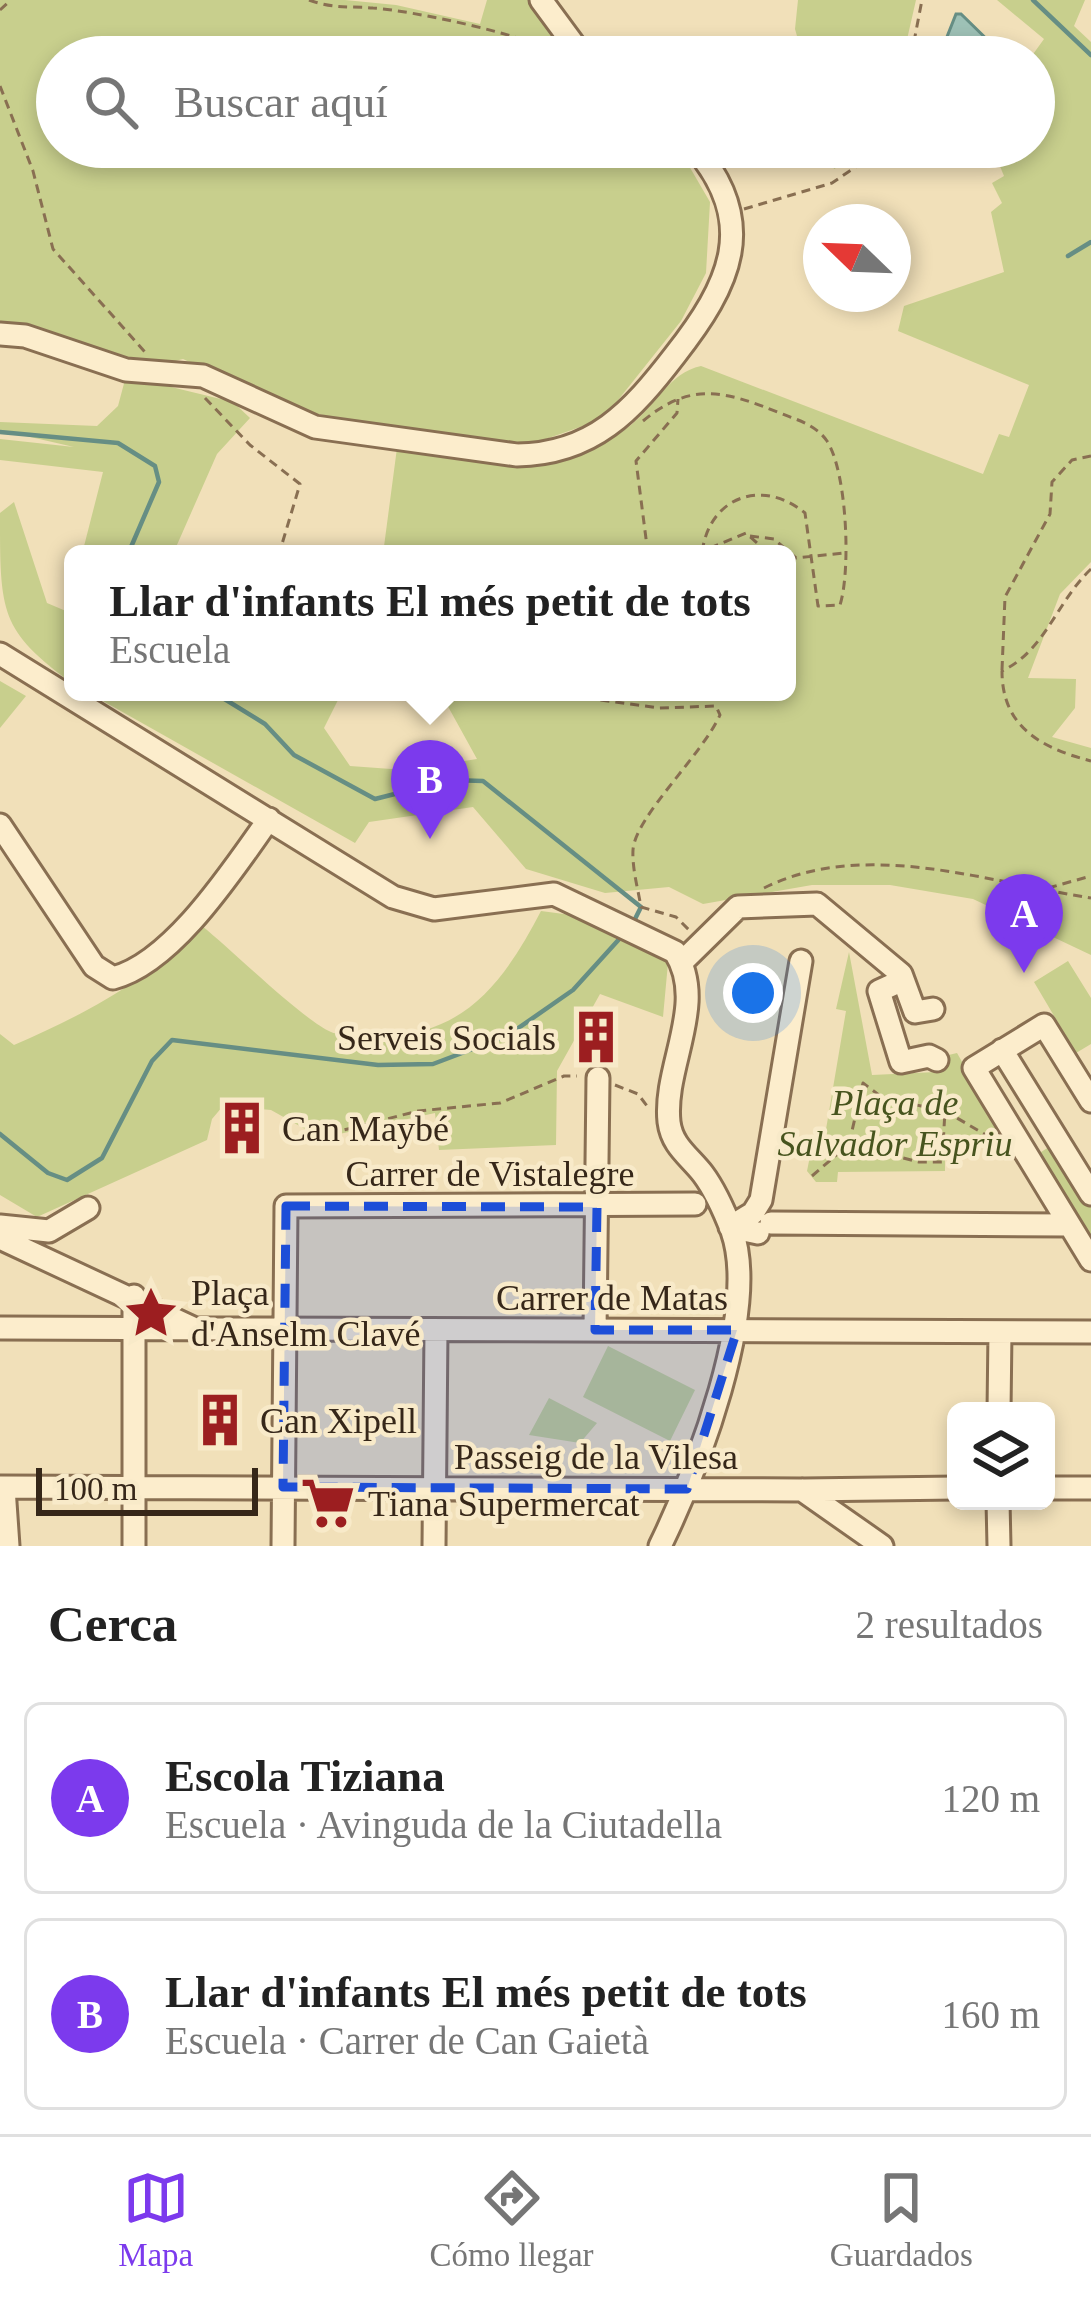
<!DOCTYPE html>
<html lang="es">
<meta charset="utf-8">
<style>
body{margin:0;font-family:Georgia,serif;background:#f2f2f2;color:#222}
.controls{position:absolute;right:36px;bottom:36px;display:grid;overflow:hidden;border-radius:18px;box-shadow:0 6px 18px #0003}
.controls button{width:108px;height:108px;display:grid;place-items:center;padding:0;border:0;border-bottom:3px solid #e0e0e0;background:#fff;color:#222;font:60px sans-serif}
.compass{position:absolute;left:803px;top:204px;width:108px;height:108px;border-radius:50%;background:#fff;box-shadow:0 6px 18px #0003;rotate:293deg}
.scale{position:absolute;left:36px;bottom:30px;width:222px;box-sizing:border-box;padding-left:12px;border:6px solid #362719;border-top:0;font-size:33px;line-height:42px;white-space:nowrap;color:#362719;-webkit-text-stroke:9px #f8eac9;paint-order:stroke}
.you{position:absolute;left:753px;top:993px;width:42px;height:42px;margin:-30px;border:9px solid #fff;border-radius:50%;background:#1a73e8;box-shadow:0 0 0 18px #1a73e833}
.badge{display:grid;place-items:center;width:78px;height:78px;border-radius:50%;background:#7c3aed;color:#fff;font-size:39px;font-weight:700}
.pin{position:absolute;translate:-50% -99px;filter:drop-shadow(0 3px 6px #0008)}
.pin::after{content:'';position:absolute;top:63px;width:42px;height:36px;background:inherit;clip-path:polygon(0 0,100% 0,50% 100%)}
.popup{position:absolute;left:64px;top:545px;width:732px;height:156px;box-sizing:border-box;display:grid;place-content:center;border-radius:18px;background:#fff;filter:drop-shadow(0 3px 9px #0005);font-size:39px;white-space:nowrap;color:#767676}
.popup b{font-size:45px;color:#222}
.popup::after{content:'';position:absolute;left:50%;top:100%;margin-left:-24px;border:24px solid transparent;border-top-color:#fff}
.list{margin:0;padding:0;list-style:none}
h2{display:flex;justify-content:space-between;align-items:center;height:156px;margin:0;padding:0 48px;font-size:51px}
h2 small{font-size:39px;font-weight:400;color:#767676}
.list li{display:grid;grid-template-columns:78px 1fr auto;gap:36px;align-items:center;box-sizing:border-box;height:192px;margin:0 24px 24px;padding:0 24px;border:3px solid #e0e0e0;border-radius:18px}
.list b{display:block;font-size:45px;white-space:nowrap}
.list p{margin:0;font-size:39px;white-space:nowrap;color:#767676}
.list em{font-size:39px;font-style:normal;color:#767676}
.icon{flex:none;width:66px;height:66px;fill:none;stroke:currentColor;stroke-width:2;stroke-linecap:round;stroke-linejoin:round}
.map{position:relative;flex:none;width:1091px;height:1546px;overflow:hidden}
.search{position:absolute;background:#fff;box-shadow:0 6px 18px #0003;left:36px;right:36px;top:36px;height:132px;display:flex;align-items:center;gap:30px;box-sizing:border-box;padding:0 42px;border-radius:66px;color:#767676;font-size:45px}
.sheet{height:588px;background:#fff}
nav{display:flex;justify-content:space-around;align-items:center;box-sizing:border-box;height:168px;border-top:3px solid #e0e0e0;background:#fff;font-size:33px;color:#767676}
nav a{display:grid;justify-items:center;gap:6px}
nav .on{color:#7c3aed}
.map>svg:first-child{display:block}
.green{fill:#c8cf8d}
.water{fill:#9ec1b6;stroke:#668e84;stroke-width:3}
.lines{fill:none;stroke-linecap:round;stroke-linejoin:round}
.stream{stroke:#668e84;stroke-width:4.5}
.minor-casing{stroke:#896f52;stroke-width:27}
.path{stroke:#896f52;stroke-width:3;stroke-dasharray:9 6;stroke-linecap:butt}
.minor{stroke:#fcedcc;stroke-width:21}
.marked{fill:#1d4ed8;fill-opacity:0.2;stroke:#1d4ed8;stroke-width:9;stroke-dasharray:24 15;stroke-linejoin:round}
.labels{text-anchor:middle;stroke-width:9;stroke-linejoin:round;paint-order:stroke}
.poi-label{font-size:36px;fill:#362719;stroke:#f8eac9;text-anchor:start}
.park-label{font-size:36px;font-style:italic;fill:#47541e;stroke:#f8eac9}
.street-label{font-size:36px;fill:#362719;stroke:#f8eac9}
</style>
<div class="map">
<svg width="1091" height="1546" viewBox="0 0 1091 1546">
<rect width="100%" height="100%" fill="#f1e0b9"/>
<path class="green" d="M0,0H345L396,5L480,24L487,0H533L572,57H57V147H678L710,202L706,273L681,321L603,419L526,446L368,425L287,407L183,359L151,367L29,325L0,323Z
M798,0H916L903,57H803L795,29Z
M997,0H1085L1074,26L1091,42V562L1060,594L1028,678L1076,679L1075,708L1052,737L1091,748V955L973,899L890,885H812L703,904L669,887L605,893L526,869L473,807L369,822L355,843L87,692H342L324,728L350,766L405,770L477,759L440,692H787V554H383L397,448C474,456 565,479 631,425C656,405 669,373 701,366L983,474L999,434L1009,437L1029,385L898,331L904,306L1004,272L991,212L1002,203L992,183L1004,176L992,147H1034L1031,57L1044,39Z
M828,147H877L834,169Z
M126,376L233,402L250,418L217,454L173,554H82L103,472L0,460V439L74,447L0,430V422L97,426L118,406Z
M14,502L47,603L73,614V684C0,630 0,614 0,513Z
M0,681L26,696L0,728Z
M541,911L579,916L668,963L663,1017L600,994L557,1071L556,1145L439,1150L435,1113L321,1138L271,1110L223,1106L212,1119L207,1140L37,1217L0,1195V1034L14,1045C86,1014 146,981 202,926C231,949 303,1020 331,1032C340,1036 357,1035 367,1035C459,1042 502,986 541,911Z
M849,952L872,1075L936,1072V1058L957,1053L1001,1130L945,1149V1171L838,1172L837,1182H816L807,1171L811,1151L822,1153L846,1011L836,1009Z
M1068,961L1091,998V1044L1076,1053L1034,982Z
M1052,1145L1091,1201V1241L1038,1154Z
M608,1346L695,1390L670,1441L583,1397Z
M549,1398L597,1423L580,1443L529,1435Z"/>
<path class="water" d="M956,14H961L1005,57H939Z"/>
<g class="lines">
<path class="stream" d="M1033,0L1091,55
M1068,256L1091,242
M0,432L118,443L155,466L159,482L128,554
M213,692L265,724L294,755L375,799L450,780L483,781L641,907L633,923
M0,1134L48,1173L67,1180L102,1158L152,1061L172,1040L378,1065L433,1064L507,1036L573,990L622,936"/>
<defs>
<path id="minor" d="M541,0L583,57
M0,334L25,336L126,370L203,376L315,427L517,455C593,454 632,411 675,355C730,285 760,223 694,147
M0,654L393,897L434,909L554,894L675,952C708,1004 663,1066 669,1122C672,1146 689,1156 703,1174C715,1190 725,1213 732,1231C760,1311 696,1472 660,1546
M0,825L94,966L113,978C173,963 234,868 269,819
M682,962L738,907L817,904L901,974L915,1012L933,1009
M903,980L879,991L901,1062L929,1056L937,1060
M1002,1050L1091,1194
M1091,1101L1044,1025L974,1068L1091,1260
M771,1223L1069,1225
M0,1226L49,1231L88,1208
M730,1227L753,1213L761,1200L801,961
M730,1227L758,1233
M0,1238L195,1329
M134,1296V1546
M0,1328L1091,1332
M595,1330L598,1078
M999,1411L1000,1332
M0,1487L802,1490L882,1546
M4,1488L8,1546
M1046,1488H1091
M803,1490L956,1488
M998,1501L999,1546
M283,1546L286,1206L695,1204
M434,1546L436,1330"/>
</defs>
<use href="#minor" class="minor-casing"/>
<path class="path" d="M309,0C334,9 348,6 373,8C408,10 530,35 556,54
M0,10L11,0
M911,57L922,0
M0,86L33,171L53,249L145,352
M744,209L832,183L885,147
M205,398L250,445L300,484L279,554
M643,421C691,381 725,391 780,413C797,420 815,424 827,441C847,472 851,570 840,605L818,606L805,513C763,478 709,496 702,553
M750,536L774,539L796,558L844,553
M648,554L636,461L677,413L678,399
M696,554L746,533L757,543L755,554
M1091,569C1057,601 1045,651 1002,671C1002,727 1041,748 1091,761
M1002,670L1005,597L1050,514L1052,482L1072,460L1091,456
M541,692L659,708L716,706L720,715C702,755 635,817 633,850C632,868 638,889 641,907L676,917L690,931
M764,888C865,838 986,882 1091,898
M1048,888L1091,876
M615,1085L638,1094L650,1110
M301,1141L418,1111L500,1103L564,1076H577
M849,1144L863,1083L883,1098L945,1111L986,1135L995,1132
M812,1176L849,1144L919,1162H942L945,1111"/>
<use href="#minor" class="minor"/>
</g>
<path class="marked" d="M286,1206L597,1207L595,1330H737L687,1489L283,1487Z"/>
<defs>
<symbol id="building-bare" viewBox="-9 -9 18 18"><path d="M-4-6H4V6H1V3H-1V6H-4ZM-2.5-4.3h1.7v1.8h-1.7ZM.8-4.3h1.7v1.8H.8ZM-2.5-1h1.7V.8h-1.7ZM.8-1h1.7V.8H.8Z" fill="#9c1e20" stroke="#f8eac9" stroke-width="2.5" paint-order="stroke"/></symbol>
<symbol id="sight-bare" viewBox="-9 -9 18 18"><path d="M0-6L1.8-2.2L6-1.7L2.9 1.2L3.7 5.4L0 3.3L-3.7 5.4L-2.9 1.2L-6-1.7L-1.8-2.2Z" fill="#9c1e20" stroke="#f8eac9" stroke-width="2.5" paint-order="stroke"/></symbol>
<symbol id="supermarket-bare" viewBox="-9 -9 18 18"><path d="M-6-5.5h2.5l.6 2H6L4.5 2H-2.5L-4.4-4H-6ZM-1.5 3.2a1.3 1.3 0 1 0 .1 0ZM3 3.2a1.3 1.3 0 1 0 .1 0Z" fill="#9c1e20" stroke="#f8eac9" stroke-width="2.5" paint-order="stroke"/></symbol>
</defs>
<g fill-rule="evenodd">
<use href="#building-bare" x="558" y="999" width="76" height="76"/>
<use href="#building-bare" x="204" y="1090" width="76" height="76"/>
<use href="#sight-bare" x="113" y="1275" width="76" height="76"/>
<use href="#building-bare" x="182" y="1382" width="76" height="76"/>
<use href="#supermarket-bare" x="290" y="1465" width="76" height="76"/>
</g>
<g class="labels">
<g class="poi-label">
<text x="556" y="1050" text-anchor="end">Serveis Socials</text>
<text x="282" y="1141">Can Maybé</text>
<text x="191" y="1305">Plaça<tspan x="191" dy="41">d'Anselm Clavé</tspan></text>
<text x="260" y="1433">Can Xipell</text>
<text x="368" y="1516">Tiana Supermercat</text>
</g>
<g class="park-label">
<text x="895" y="1115">Plaça de<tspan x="895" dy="41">Salvador Espriu</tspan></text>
</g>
<g class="street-label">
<text x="490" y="1186">Carrer de Vistalegre</text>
<text x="612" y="1310">Carrer de Matas</text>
<text x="596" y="1469">Passeig de la Vilesa</text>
</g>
</g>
</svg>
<div class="controls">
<button><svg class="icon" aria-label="layers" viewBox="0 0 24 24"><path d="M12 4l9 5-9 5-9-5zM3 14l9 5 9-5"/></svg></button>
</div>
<svg class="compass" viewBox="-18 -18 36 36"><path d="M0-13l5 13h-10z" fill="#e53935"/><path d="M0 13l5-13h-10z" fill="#767676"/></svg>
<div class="scale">100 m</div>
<div class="you"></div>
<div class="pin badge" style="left:1024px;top:973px">A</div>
<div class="pin badge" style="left:430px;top:839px">B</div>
<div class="popup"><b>Llar d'infants El més petit de tots</b>Escuela</div>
<div class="search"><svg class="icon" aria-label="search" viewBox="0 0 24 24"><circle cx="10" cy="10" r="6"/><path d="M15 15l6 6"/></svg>Buscar aquí</div>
</div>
<section class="sheet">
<h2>Cerca<small>2 resultados</small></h2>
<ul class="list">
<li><span class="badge">A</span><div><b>Escola Tiziana</b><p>Escuela · Avinguda de la Ciutadella</p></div><em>120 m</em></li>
<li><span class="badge">B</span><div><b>Llar d'infants El més petit de tots</b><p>Escuela · Carrer de Can Gaietà</p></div><em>160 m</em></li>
</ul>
</section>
<nav>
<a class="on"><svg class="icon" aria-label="map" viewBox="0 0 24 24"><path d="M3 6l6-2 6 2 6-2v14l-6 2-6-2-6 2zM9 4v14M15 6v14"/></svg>Mapa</a>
<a><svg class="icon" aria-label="directions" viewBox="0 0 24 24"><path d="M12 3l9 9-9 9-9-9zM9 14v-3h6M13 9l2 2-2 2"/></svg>Cómo llegar</a>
<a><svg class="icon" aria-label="saved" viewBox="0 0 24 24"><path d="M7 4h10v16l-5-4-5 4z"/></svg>Guardados</a>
</nav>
